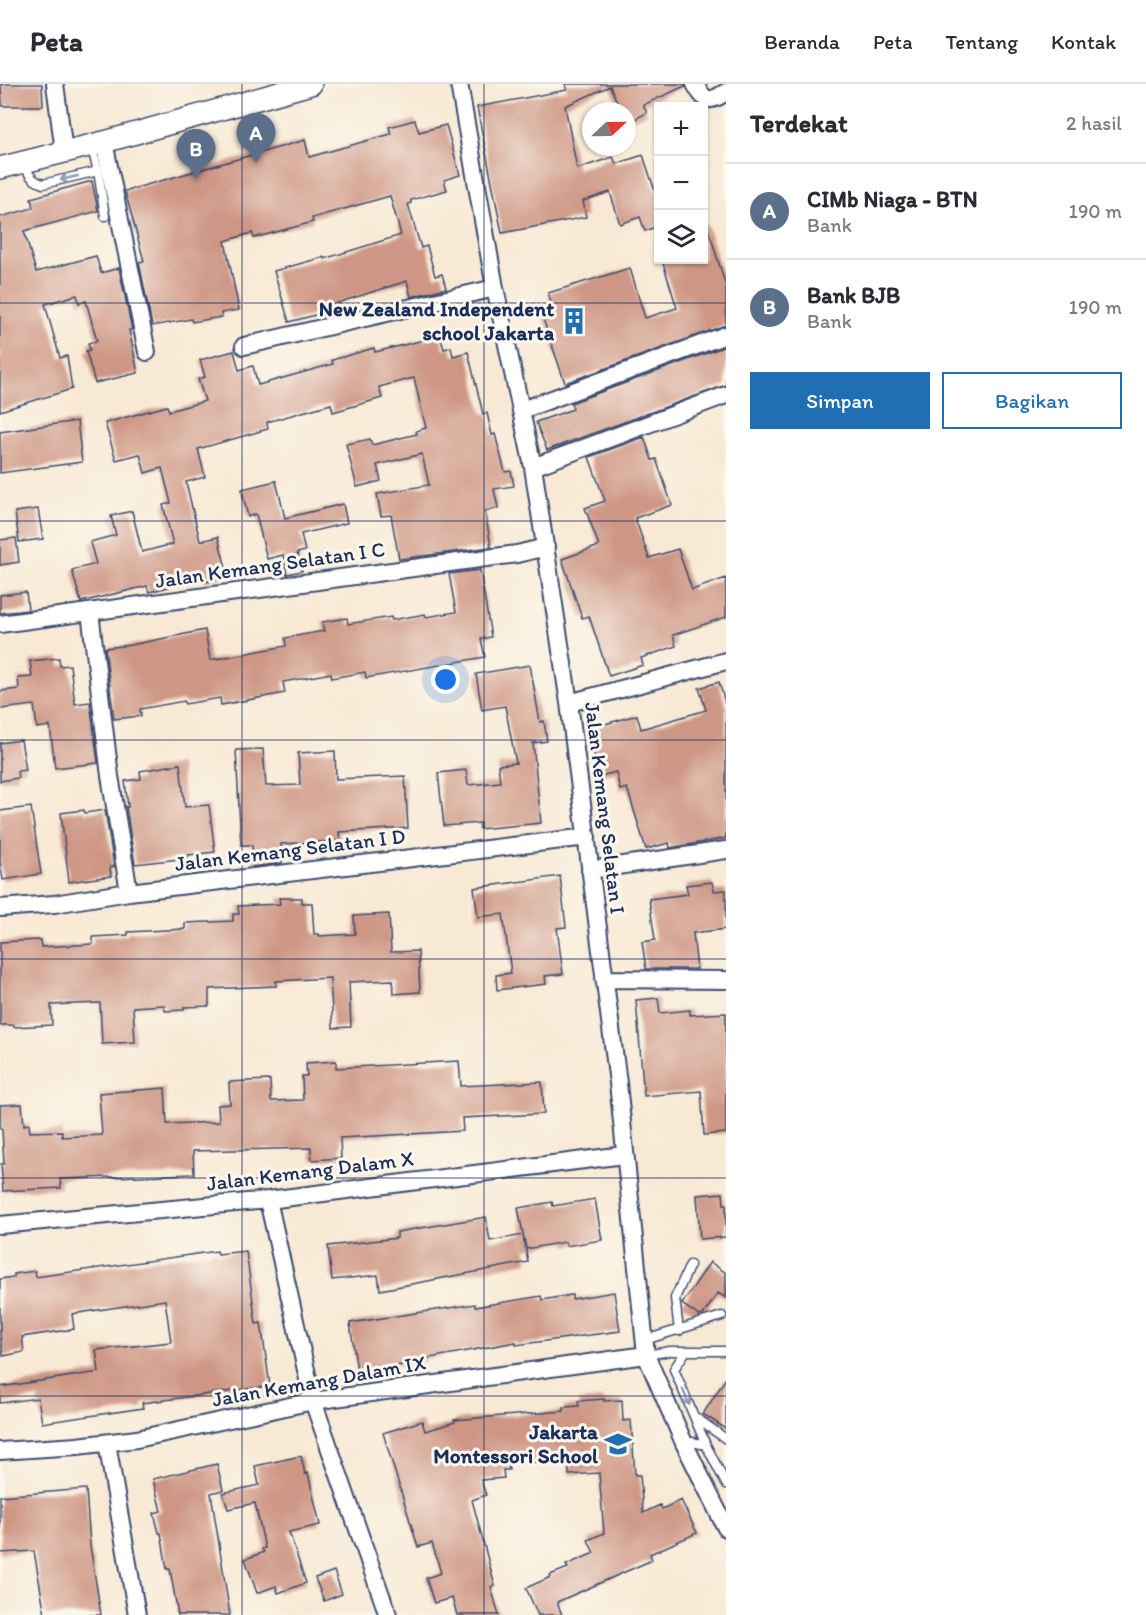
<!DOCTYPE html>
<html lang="id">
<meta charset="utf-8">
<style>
body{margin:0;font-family:Itim,sans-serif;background:#f7f7f7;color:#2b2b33}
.controls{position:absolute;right:18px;top:18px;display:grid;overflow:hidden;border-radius:0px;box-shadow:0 2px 4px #0004}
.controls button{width:54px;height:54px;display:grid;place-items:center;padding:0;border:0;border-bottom:2px solid #e1e1e2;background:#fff;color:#2b2b33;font:30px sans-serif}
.compass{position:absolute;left:582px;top:18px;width:54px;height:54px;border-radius:50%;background:#fff;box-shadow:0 2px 4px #0004;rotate:68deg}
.you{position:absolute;left:446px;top:596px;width:21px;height:21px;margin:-15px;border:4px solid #fff;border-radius:50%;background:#1a73e8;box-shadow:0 0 0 9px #1a73e833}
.badge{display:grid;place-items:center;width:39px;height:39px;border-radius:50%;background:#1f6fb2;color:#fff;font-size:20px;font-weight:700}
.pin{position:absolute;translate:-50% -50px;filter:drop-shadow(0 2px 3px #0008)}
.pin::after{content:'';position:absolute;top:32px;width:21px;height:18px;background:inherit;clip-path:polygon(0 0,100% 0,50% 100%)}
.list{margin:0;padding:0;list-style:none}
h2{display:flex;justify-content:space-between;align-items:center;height:78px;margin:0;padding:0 24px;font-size:26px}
h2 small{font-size:20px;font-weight:400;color:#7c7c81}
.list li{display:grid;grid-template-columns:39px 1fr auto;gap:18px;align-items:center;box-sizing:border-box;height:96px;padding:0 24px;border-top:2px solid #e1e1e2}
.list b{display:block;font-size:22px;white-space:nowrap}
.list p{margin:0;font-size:20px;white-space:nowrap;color:#7c7c81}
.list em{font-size:20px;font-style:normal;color:#7c7c81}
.actions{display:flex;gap:12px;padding:18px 24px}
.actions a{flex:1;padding:14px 0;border:2px solid #1f6fb2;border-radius:0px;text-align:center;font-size:21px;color:#1f6fb2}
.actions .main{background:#1f6fb2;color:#fff}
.icon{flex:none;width:33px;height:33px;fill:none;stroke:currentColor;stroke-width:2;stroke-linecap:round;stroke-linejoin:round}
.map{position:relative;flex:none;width:726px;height:1531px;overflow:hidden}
header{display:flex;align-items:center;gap:36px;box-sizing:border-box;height:84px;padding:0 30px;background:#fff;border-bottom:2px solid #e1e1e2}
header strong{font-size:28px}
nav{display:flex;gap:33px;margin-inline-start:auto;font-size:21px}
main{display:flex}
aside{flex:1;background:#fff}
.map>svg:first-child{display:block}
.building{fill:#ce9684}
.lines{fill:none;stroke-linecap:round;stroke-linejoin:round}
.service-casing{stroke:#3c4b70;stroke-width:11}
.minor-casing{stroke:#3c4b70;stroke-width:20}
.tertiary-casing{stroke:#3c4b70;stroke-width:24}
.service{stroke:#fff;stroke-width:8}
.minor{stroke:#fff;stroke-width:16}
.tertiary{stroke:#fff;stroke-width:21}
.oneway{stroke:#8d97ae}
.grid{fill:none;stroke:#1b2f5e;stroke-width:1.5;stroke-opacity:0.55}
.labels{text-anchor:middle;stroke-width:6;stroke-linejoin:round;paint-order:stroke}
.poi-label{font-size:21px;font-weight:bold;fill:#1b2f5e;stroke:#fbf7ec;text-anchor:end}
.street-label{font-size:21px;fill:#1b2f5e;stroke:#fbf7ec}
</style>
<header>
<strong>Peta</strong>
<nav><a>Beranda</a><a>Peta</a><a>Tentang</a><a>Kontak</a></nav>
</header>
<main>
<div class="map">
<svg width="726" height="1531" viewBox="0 0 726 1531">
<rect width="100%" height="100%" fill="#fbf7ec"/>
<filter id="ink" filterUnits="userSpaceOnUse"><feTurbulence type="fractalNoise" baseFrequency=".0167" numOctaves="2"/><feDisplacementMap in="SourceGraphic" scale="12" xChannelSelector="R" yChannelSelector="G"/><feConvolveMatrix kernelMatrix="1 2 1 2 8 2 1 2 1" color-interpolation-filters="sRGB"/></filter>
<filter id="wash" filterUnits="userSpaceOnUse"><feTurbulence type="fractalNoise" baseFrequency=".008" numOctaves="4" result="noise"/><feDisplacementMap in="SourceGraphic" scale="24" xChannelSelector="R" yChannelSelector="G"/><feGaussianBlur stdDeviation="1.35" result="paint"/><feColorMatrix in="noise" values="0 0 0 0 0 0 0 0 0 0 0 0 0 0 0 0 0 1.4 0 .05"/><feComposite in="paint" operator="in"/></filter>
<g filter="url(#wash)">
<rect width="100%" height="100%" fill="#f8e9d4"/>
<g id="blocks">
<path class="building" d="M1,0H42L43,22H2Z
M565,0H685V2L643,21L647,29L627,39V27H621L610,2L565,22L577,85L613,73L616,80L643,71L655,107L658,106V142L645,147L640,133L620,140L610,108L583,117L586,133L502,149L477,23L567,6Z
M415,36L419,48L446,41L460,91L444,96L447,106L411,116V119L408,120L421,164L427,162L435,192L442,190L446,204L411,213L407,197L337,219L338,225L289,238L274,187L324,173V175L401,151L390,112L312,134L313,138L254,154L252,149L225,157L239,226L221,229L222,233L192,238L191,235L152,242L139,178L144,177L125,107L305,56L309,73L391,50L389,43Z
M92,97L98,127L24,147L36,188L96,172L101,189L119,184L132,246H129L138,289L95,299L86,267L90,266L88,259L97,257L86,217L79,219L77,211L45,220L60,274L67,272L72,305L0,327V133L33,124L31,114Z
M707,141L726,202V241L565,299L540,226L552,222L548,209L630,184L645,234L677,224L662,176H704V142Z
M440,252L444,265L451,263L453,272L468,268L483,330L487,329L492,351L495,350L505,388L511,387L514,402L494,405L498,424L485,427L491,463L399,475L391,431L381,432L377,410L429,401L422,370L377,381L381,397L357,403L346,360L370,355L372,361L417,350L416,347L426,344L414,294L379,303L382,314L333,328L331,320L267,338L268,345L198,365L205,393L186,398L200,457L218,453L228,492L205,498L203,489L167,498L168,503L149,508L147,502L81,518L72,486L96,480L90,458L116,451L111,432L132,427L142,468L173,460L163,421L171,419L162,384L145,389L140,370L116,376L105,339L167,322L169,327L205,317L198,295L205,293L200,276L234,267L239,286L253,282L258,301L333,280L332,276L374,264L375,268Z
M726,262V301L547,366L536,338L573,325L571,319Z
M77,337L82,378L0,389V348Z
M644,353L652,376L656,375L672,421L635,434L649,474L678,465L692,506L726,494V533L673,551L676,562L641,574L643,581L609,592L589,532L582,534L562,475L599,462L585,424L605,417L589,373Z
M276,397L285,434L343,420L347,439L301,450L305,467L297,469L302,487L287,490L283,471L267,475L256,430L248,433L242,407V405Z
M38,425L43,455L19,458L15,428Z
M16,454L19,478L0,481V456Z
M480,486L491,553L481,555L485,573L366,594L365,588L332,594L331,589L283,598L285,609L221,621L220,614L185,620L184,617L140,625L141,632L114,635L105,564L131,561L205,546L210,576L286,562L285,554L324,547L322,538L347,534L348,540L391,533L392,536L425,530L426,533L456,528L449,490Z
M26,508L28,526L0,529V511Z
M59,574L60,582L70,581L75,620L90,618L98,679L55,684L50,642L37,644L34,621L0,625V607L19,605L18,594L32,593L30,577Z
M530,581L540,638L544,637L547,657L533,659L541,739L480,745V739L444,742L438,689L466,686L468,701L500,698L498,681L516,679L505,622L482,626L476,590Z
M719,598L726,622V754L670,764L669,759L646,765L627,704L620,706L616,688L600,692L587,645L637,631L641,645L706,626L699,604Z
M21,656L26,686L17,687L18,694L0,697V659Z
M263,665L266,702L300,701L298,669L335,667L336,695L405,692L408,744L339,748L340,757L281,760L282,779L253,783L252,761H241L236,666Z
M180,680L185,723L209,721L215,768L188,771V774L135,780L126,723H128L125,697L141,695L140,687Z
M31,723L41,790L3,796L0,777V727Z
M84,726L85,729L105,726L114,783H110L111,792L69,798L61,729Z
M560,792L566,843L557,844L563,890L545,892L546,900L497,906L496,891L511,889L503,830L478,833L474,804Z
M712,798L714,807L726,806V845L693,849L697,885H646L642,858L655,856L649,815L688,810L686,801Z
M279,814H302V819H312L314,850H319V852L355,850L354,832L389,830L391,868L418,867L420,908L394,910L393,896L349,898L351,943L333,944L330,894L276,897V902L209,905V922L184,923V926L165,927L164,921L133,923L135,958L102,960L100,919L51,921L52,941L14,943V941H0V858L40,856L41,863L93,860V853L128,851V848L185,845V839L233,837V830H239L238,822L280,820Z
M658,914L660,929L690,926V931L726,929V1049L704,1051L701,1007L644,1012L636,916Z
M336,977V984L459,977L461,1002L542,998L544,1030L462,1034L463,1047L340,1054L341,1074L312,1076L311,1064L193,1067L194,1090L60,1095L61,1104L3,1107L1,1080H4L2,1045H0V1021L22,1020L24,1041L29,1040L30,1048L62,1047V1053L102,1051L99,1009L165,1004L167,1040L219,1038L218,1021L230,1020L229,998L270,996L271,1017L303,1016L302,992H307L306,979Z
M723,1109L724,1120H726V1153L700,1155L697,1111Z
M595,1115L602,1156L566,1162L565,1158L526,1165L518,1124L552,1118L553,1122Z
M486,1133L490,1157L523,1151L528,1178L380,1206L378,1191L332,1196L328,1162L397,1154V1148Z
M217,1167L218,1170L246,1167L256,1240L261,1239L270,1302L142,1319L143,1324L42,1339L38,1314L0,1319V1303L99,1288L96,1266L171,1258L165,1216L72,1230L74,1245L22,1253L24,1268L3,1272L0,1250V1195L14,1193V1190L35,1187L36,1193Z
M710,1178L726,1189V1214L718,1209L703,1231L699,1232L682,1220Z
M614,1208L620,1247L516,1261V1258L424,1275V1278L357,1287L350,1239L475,1220V1223L541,1212L542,1216L572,1211V1215Z
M726,1294V1345L703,1330Z
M604,1315V1317L622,1316L623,1337L631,1336L635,1391H640L643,1429L660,1421L662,1425L681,1416L697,1449L650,1470L652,1476L557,1518L562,1531H538L526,1504L551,1493L550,1491L568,1484L566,1481L594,1469L588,1456L604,1449L599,1389L569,1391L568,1376L508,1380L509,1386H503L504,1394L481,1396L486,1411L472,1416L495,1502L491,1503L499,1531H457L452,1514L434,1519L426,1494L441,1489L432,1459L418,1463L383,1349L422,1337L425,1347L455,1338L454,1336L564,1327V1323L579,1322L578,1317Z
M301,1372L305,1390L308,1389L320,1441L289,1448L306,1499L278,1509L276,1502L257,1509L245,1475L264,1468L262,1465L265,1464L255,1419L228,1425L223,1409L259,1401L255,1382Z
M217,1380L223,1406L211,1409L230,1531H178L170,1485H167L161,1449H159L154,1429L161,1427L153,1395Z
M86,1405L90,1461L101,1531H45L34,1467L0,1469V1412Z
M334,1487L342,1510L324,1517L315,1494Z"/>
</g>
</g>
<g filter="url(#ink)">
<use href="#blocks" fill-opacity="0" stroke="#3c4b70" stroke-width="1.5"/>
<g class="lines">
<defs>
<path id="service" d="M25,80C28,91 32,96 43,100L98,87L91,61
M98,87L105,132
M679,1247L675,1214L690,1181
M645,1256L722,1232
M686,1267L674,1285L706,1361
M646,1271L670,1267H726
M695,1333L726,1355
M684,1359L692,1358L706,1361L726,1400"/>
<path id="minor" d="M55,0L64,68
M459,0L495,204L533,383L569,619L618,999L646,1271L684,1359L726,1444
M695,0C705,18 709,19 726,8
M104,58L147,268
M244,262L495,204
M522,326L726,251
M533,383L726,311
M90,528L110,692L129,808
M0,540L517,470L546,463
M569,619L726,577
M590,786L726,766
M0,824L54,820L129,808L587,753
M604,895L726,896
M268,1116L313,1317L388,1531
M0,1141L268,1116L624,1071
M107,1359L137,1531
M0,1367L77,1362L137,1355L313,1317L646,1271"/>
<path id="tertiary" d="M0,84L104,58L311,0"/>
</defs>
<use href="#service" class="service-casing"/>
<use href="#minor" class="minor-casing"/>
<use href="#tertiary" class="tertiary-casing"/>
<use href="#service" class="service"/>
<use href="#minor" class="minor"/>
<use href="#tertiary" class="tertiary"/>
</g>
<defs><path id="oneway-shaft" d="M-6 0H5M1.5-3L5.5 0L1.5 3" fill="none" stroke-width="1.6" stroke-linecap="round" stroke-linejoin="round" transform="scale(1.5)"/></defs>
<g class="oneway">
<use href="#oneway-shaft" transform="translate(69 94) rotate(167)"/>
<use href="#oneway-shaft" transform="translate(686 1313) rotate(67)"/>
</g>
</g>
<path class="grid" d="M242,0V1531M484,0V1531M0,219H726M0,437H726M0,656H726M0,875H726M0,1094H726M0,1312H726"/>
<defs>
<symbol id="building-bare" viewBox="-9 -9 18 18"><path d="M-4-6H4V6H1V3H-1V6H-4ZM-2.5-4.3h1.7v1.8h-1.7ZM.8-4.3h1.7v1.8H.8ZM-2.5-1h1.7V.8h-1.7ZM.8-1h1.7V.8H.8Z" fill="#1f6fb2" stroke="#fbf7ec" stroke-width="2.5" paint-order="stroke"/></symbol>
<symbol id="school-bare" viewBox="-9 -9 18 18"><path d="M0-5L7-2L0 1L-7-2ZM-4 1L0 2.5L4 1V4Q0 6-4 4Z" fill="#1f6fb2" stroke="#fbf7ec" stroke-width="2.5" paint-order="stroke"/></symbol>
</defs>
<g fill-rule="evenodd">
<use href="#building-bare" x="555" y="218" width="38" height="38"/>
<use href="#school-bare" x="599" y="1341" width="38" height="38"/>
</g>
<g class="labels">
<g class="poi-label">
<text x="554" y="232">New Zealand Independent<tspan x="554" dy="24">school Jakarta</tspan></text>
<text x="598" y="1355">Jakarta<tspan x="598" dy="24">Montessori School</tspan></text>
</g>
<g class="street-label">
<text transform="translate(270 481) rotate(-8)" y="7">Jalan Kemang Selatan I C</text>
<text transform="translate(605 724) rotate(83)" y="7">Jalan Kemang Selatan I</text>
<text transform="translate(290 766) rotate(-7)" y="7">Jalan Kemang Selatan I D</text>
<text transform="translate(310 1087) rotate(-7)" y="7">Jalan Kemang Dalam X</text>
<text transform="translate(319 1297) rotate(-10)" y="7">Jalan Kemang Dalam IX</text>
</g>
</g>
</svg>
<div class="controls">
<button>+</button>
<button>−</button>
<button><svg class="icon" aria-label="layers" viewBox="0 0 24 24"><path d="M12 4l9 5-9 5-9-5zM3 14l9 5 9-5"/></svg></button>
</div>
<svg class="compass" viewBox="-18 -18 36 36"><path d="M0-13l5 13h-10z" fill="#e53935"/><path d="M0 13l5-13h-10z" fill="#7c7c81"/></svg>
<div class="you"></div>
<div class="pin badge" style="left:256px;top:79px;background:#5c6f8a">A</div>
<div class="pin badge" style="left:196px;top:95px;background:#5c6f8a">B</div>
</div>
<aside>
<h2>Terdekat<small>2 hasil</small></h2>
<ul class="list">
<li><span class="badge" style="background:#5c6f8a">A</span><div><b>CIMb Niaga - BTN</b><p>Bank</p></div><em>190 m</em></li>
<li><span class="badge" style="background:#5c6f8a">B</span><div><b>Bank BJB</b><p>Bank</p></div><em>190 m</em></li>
</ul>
<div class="actions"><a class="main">Simpan</a><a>Bagikan</a></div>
</aside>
</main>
